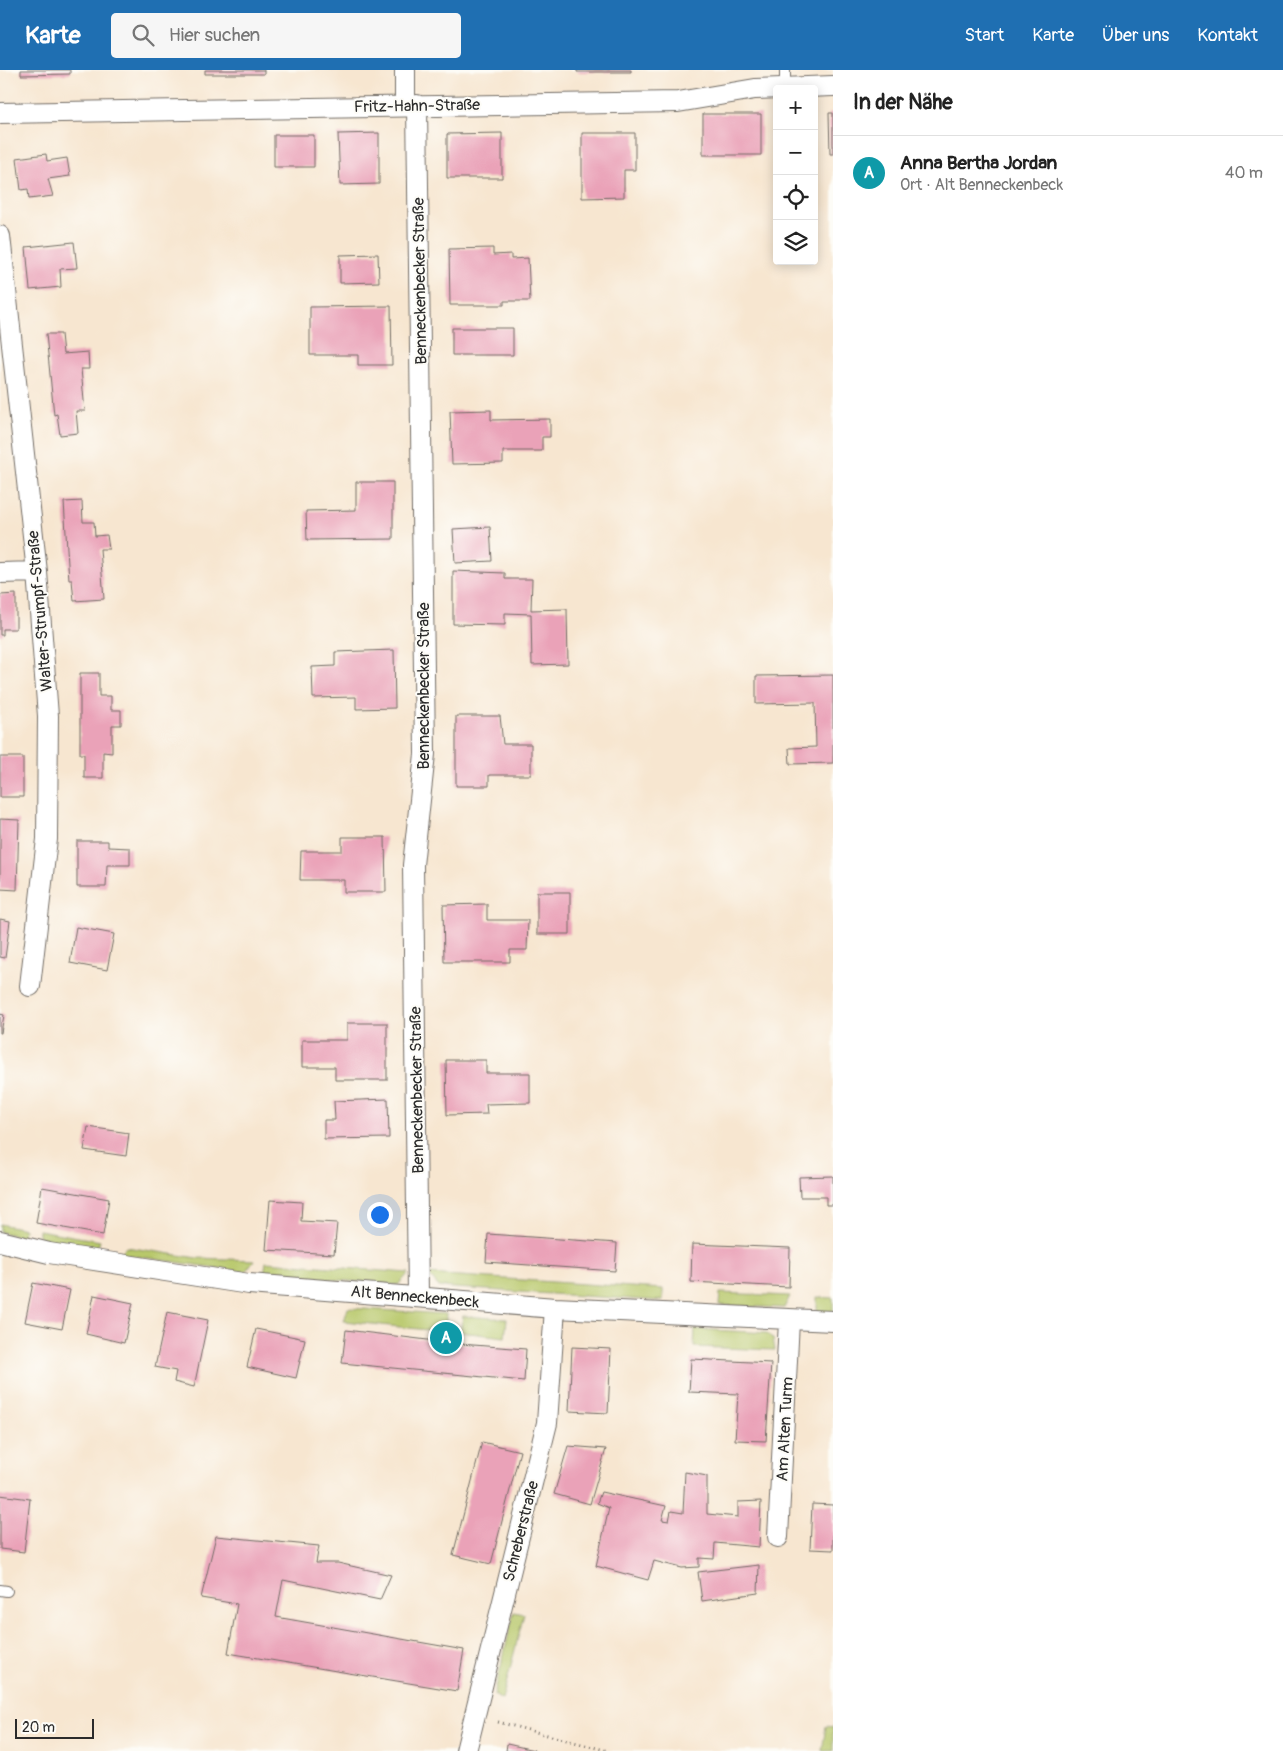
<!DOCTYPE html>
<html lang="de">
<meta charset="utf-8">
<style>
body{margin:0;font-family:Pangolin,sans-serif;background:#f6f6f6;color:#222}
.controls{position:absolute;right:15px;top:15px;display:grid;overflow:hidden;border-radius:5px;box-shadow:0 2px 12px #0003}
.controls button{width:45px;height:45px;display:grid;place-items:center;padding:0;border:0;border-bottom:1px solid #e0e0e0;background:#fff;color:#222;font:25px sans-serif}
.scale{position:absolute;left:15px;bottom:12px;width:79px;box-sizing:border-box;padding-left:5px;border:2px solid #2b2b2b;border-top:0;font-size:14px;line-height:18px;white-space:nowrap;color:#2b2b2b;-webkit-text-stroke:4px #fdfcf7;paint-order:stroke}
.you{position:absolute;left:379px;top:1144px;width:18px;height:18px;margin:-12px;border:4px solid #fff;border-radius:50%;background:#1a73e8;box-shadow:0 0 0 8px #1a73e833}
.badge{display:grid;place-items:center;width:32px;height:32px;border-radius:50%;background:#1f6fb2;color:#fff;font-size:16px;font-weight:700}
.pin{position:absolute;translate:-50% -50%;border:2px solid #fff;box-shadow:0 1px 5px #0006}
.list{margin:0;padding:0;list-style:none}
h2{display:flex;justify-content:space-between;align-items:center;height:65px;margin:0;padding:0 20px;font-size:21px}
h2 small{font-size:16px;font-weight:400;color:#767676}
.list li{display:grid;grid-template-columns:32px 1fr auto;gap:15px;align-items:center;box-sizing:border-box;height:75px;padding:0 20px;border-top:1px solid #e0e0e0}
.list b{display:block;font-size:19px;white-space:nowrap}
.list p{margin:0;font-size:16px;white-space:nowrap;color:#767676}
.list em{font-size:16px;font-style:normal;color:#767676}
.icon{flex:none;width:28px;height:28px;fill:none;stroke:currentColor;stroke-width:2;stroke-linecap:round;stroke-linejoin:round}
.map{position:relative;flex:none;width:833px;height:1681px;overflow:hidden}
header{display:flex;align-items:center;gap:30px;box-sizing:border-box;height:70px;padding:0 25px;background:#1f6fb2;color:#fff}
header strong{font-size:24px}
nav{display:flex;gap:28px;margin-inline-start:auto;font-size:18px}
.search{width:350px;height:45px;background:#f6f6f6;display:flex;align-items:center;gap:12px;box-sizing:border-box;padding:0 18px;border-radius:5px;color:#767676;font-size:19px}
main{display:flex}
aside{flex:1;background:#fff}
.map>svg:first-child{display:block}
.green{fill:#b8c86a;stroke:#727a4a}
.building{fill:#eaa2b8}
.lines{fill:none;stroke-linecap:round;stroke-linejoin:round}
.lane-casing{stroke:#726c65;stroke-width:12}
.street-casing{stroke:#726c65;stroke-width:22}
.path{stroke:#726c65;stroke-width:3;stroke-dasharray:1 4;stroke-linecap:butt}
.lane{stroke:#fff;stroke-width:10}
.street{stroke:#fff;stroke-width:20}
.labels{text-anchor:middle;stroke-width:4;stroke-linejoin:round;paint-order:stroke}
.street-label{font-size:16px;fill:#2b2b2b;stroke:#fdfcf7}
</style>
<header>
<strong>Karte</strong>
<div class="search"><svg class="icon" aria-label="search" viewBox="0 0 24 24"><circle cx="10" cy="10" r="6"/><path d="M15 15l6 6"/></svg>Hier suchen</div>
<nav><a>Start</a><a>Karte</a><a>Über uns</a><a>Kontakt</a></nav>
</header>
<main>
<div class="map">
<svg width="833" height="1681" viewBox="0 0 833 1681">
<rect width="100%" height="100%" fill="#fdfcf7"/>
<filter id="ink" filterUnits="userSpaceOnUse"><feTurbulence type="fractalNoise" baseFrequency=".02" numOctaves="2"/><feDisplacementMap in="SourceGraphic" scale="10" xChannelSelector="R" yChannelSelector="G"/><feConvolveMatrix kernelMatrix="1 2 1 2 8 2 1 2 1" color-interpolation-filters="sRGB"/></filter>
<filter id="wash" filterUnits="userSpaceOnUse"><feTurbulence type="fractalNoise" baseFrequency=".0096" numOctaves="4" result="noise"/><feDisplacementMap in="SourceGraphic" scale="20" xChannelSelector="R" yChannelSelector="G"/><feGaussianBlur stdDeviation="1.12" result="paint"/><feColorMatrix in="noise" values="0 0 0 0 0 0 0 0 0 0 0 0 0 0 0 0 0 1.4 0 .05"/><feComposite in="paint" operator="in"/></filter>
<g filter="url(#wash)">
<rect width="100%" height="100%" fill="#f7e6d0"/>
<path class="green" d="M0,1154L25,1159L21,1167L0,1162Z
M39,1160L100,1171L97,1179L39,1169Z
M126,1177L197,1188L254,1190L245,1202L119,1184Z
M266,1192L409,1203L398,1215L264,1204Z
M428,1204L663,1219V1231L439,1217Z
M720,1223L790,1226L784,1238L719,1235Z
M817,1227L833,1228V1243L817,1242Z
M348,1238L446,1244V1262L344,1251Z
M463,1246L507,1249L505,1267L460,1262Z
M695,1259L767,1263L773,1269L775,1280L694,1277Z
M514,1542L524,1544L502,1630L494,1625Z
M826,1656L833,1657V1681H822Z"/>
<g id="blocks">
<path class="building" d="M21,0H70V4L21,5Z
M205,0H264V4H205Z
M577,0H631V2H577Z
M829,43H833V84H830Z
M703,44H761V85H703Z
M379,63V114L340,115L338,64Z
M502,63V108H447V64Z
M582,63H635V100H624V127L582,128Z
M274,65H314V97H274Z
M46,84L47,91L67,88L70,106L48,109L53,126L29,129L28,119L21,120L17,88Z
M74,172L77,198L60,199L61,217L30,220L26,177Z
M493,178V185L511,184V189L528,188L530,231H504V235H450L449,179Z
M378,184L379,212L340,213V185Z
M391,236L392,295H358V285H310V237Z
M452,258H513V285H452Z
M46,264H61L63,284L88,282L89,299H81L85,341H76L78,363L60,365L57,344L54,345Z
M491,340V350L550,349V367H542V381H503V393L452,394L450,341Z
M356,412H393V469L307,470L306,441L356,440Z
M82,431L83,452H94L95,466L107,465L109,479H100L104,529L74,531L72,510H69L64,432Z
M490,457L492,491L455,493L453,459Z
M453,501L505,503V509H532L531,540L567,539L568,594L532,595L531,544L505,543V555L453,554Z
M16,524V559H3V565H0V525Z
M394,580L395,638L356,639V627L313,628L312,597L335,596V582Z
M80,603H99V626H111V640H121V655H112V683L103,682V708H84V684H80Z
M833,605V693L790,694L789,678L816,677L815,633L756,634V606Z
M456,646H500L503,674H531V705H489V716H456Z
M0,687H23V727H0Z
M0,749L19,750L17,820L0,819Z
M342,767H385L386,822H344V810H300L301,781H342Z
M77,771H108V777L130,778V795H107L106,817H77Z
M537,822H570V864H537Z
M487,834V850H528L527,880H510V892H444L443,835Z
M0,849L10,851L5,888L0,887Z
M76,857L114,864L107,900L70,893Z
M0,944L4,945L1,963H0Z
M347,953H387V1010H335V997H302V970H347Z
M446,990H486V1003H530V1033L486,1034L487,1044L447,1045Z
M388,1029L389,1068L324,1069V1050H335L334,1031Z
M88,1057L129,1063L126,1086L84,1080Z
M833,1106V1135H826V1127H800L799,1107Z
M42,1117L109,1129L103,1165L36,1153Z
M270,1130L302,1132L301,1151L337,1153L334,1184L266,1180Z
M488,1164L617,1173L615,1201L486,1192Z
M692,1174L790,1178L789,1217L691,1212Z
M33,1213L70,1220L62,1259L25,1252Z
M94,1225L133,1233L124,1273L86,1264Z
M167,1242L208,1250L194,1317L174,1312L176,1301L155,1297Z
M256,1259L305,1269L296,1308L247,1297Z
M346,1260L460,1274L526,1279L524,1311L342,1293Z
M572,1277L611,1279L608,1343L569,1341Z
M691,1289L771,1293L766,1371L735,1370L738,1324L689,1322Z
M482,1372L520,1381L491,1494L453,1485Z
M568,1376L606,1379L590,1434L554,1424Z
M685,1402L707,1406V1444L738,1447V1432L761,1431L759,1477L715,1473L714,1489L699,1488V1497L682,1498L654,1491L648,1510L596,1496L609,1438L597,1433L601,1422L666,1436L662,1450L669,1451L671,1441L683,1443Z
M0,1425L30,1429L24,1482L0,1479Z
M812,1434L833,1435V1480L810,1479Z
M216,1466L319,1476L316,1493H338L391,1505L380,1530L283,1510L276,1547L464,1580L457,1621L228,1583L237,1534L201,1528Z
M759,1495L758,1523L702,1531L698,1502Z
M507,1674L534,1680V1681H506Z"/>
</g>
</g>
<g filter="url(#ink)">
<use href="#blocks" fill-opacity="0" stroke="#726c65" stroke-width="1"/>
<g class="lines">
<defs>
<path id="lane" d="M785,0V17
M0,1520L7,1521"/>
<path id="street" d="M405,0V36
M417,35L425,684L413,795L418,1226
M0,43L678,32L755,19L833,16
M0,166L37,502L48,646L47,769L30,916
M0,503L37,502
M0,1171L49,1183L249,1214L555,1238L833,1251
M778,1467L789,1251
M466,1681L547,1353L555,1238"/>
</defs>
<use href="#lane" class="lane-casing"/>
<use href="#street" class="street-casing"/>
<path class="path" d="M498,1652L608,1681"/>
<use href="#lane" class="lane"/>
<use href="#street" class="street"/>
</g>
</g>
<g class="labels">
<g class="street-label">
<text transform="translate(417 35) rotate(-1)" y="6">Fritz-Hahn-Straße</text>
<text transform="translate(419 211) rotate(-91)" y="6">Benneckenbecker Straße</text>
<text transform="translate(39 541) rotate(-95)" y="6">Walter-Strumpf-Straße</text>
<text transform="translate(423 616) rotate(-90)" y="6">Benneckenbecker Straße</text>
<text transform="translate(416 1020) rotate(-91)" y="6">Benneckenbecker Straße</text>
<text transform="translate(415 1226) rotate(5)" y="6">Alt Benneckenbeck</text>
<text transform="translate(784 1359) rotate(-87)" y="6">Am Alten Turm</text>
<text transform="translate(520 1461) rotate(-76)" y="6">Schreberstraße</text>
</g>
</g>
</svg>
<div class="controls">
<button>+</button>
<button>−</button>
<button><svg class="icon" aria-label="locate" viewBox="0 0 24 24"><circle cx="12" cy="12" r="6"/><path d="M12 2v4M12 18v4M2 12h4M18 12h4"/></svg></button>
<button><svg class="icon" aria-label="layers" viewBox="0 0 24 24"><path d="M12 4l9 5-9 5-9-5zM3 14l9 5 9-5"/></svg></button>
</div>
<div class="scale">20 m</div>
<div class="you"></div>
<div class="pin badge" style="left:446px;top:1268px;background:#0f9aa8">A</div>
</div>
<aside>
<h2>In der Nähe<small></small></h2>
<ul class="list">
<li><span class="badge" style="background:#0f9aa8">A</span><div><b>Anna Bertha Jordan</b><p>Ort · Alt Benneckenbeck</p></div><em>40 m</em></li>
</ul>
</aside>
</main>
